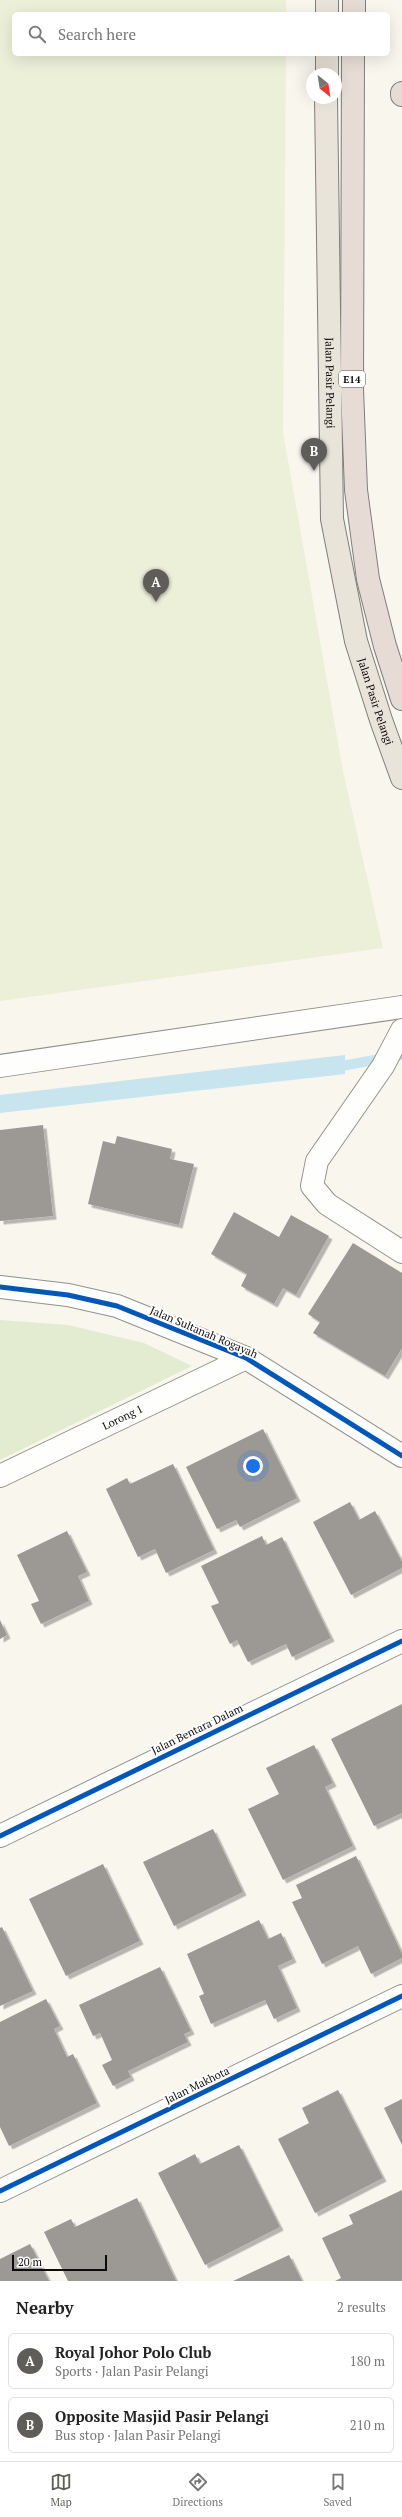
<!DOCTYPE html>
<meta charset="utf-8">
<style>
body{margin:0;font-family:"PT Serif",serif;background:#f6f6f6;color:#222}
.compass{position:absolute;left:306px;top:68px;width:36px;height:36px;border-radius:50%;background:#fff;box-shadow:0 4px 16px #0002;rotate:150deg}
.scale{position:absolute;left:12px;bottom:10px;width:95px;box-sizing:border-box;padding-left:4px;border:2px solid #0b0b0b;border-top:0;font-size:11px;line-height:14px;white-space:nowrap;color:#0b0b0b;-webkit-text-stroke:3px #fff;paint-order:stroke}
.you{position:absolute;left:253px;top:1466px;width:14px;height:14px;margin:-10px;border:3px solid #fff;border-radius:50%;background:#1a73e8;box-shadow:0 0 0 6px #1a73e833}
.badge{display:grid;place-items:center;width:26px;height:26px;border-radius:50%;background:#5e5d5a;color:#fff;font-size:13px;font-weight:700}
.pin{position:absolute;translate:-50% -33px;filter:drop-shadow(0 1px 2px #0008)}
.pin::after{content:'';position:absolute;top:21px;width:14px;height:12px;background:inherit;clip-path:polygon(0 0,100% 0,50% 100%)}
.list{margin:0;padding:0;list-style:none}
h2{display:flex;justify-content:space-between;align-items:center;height:52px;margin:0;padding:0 16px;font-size:17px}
h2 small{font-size:13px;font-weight:400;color:#767676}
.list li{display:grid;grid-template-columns:26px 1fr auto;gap:12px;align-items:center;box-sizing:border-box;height:56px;margin:0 8px 8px;padding:0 8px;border:1px solid #e0e0e0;border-radius:6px}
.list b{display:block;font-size:15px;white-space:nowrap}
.list p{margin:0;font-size:13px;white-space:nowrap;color:#767676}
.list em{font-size:13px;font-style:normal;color:#767676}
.icon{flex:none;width:22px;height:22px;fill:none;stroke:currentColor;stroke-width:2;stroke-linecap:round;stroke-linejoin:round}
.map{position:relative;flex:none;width:402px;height:2281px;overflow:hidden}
.search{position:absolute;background:#fff;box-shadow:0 4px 16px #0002;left:12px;right:12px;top:12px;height:44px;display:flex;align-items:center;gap:10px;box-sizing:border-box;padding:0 14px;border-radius:6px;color:#767676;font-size:15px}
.sheet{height:180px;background:#fff}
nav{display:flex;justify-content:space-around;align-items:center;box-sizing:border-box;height:56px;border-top:1px solid #e0e0e0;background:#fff;font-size:11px;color:#767676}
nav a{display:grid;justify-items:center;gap:2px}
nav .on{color:#5e5d5a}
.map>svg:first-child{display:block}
.green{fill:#e3ecd0}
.pitch{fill:#ecf0d9}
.water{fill:#c8e4ef}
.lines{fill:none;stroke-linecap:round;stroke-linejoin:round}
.stream{stroke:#c8e4ef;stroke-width:10}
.building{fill:#9c9894;filter:url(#shadow)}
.minor-casing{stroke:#92918d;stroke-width:24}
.major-casing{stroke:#7f7e7a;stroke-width:24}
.highway-casing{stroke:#7f7e7a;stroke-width:24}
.minor{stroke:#fefefc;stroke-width:22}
.major{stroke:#e9e4d9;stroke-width:22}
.highway{stroke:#e6dcd5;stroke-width:22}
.cycleway-casing{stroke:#fff;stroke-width:8}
.cycleway{stroke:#0057b8;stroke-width:5}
.labels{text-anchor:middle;stroke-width:4;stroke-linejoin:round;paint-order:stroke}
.shield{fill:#fff;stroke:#545454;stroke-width:1}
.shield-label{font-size:10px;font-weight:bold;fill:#0b0b0b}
.street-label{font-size:11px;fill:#0b0b0b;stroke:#fff}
</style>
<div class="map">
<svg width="402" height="2281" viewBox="0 0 402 2281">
<defs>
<filter id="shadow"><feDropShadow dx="3.5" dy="3.5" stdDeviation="0" flood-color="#0004"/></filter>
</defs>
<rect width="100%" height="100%" fill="#f9f6ee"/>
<path class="green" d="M0,1320L68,1325L144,1343L192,1366L0,1460Z"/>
<path class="pitch" d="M0,0H286V14H14V54H286L283,432L343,771L383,948L0,1001Z"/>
<path class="water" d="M345,1055V1074L0,1113V1095Z"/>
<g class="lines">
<path class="stream" d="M331,1068L402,1055"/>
</g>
<path class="building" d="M43,1125L53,1216L0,1221V1130Z
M117,1136L172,1149L170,1159L194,1164L179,1225L88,1204L103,1141L115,1144Z
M234,1212L279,1237L291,1215L329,1236L296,1295L283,1288L274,1304L241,1286L247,1274L211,1254Z
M353,1243L402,1273V1348L385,1376L313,1333L320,1322L308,1314Z
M263,1429L297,1498L240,1527L236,1520L217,1529L186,1467Z
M173,1464L214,1550L166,1573L155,1549L138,1557L106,1489L127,1478L130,1484Z
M350,1502L359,1520L375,1511L402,1562V1568L351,1595L313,1522Z
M67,1531L87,1572L78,1576L89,1601L41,1624L31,1604L39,1601L17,1555Z
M262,1536L266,1545L282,1537L331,1638L292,1657L286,1644L248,1662L237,1640L230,1644L211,1606L219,1603L201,1566Z
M0,1620L7,1635L0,1639Z
M402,1704V1813L374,1826L331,1739Z
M314,1745L333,1783L325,1787L353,1846L283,1880L248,1809L279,1794L266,1768Z
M213,1829L243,1892L174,1926L143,1862Z
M356,1856L402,1954V1958L371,1974L358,1946L322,1964L292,1902L302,1898L296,1885Z
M103,1864L140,1941L66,1976L29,1899Z
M259,1920L268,1939L281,1933L293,1959L278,1966L297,2008L274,2019L265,2000L211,2024L199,1996L204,1994L187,1954Z
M2,1927L33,1991L0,2006V1928Z
M160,1967L191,2031L184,2034L188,2042L128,2071L131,2077L113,2086L102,2065L112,2060L100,2033L93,2036L79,2005Z
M46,1999L60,2026L54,2029L67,2057L73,2054L97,2103L9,2146L0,2127V2022Z
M338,2090L383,2178L315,2213L278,2139L309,2123L302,2108Z
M402,2099V2145L384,2108Z
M239,2145L280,2227L205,2265L158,2173L195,2154L200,2164Z
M402,2190V2281H335L341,2278L322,2238L353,2224L349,2215Z
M137,2198L176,2281H68L44,2232L71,2219L75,2227Z
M30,2244L49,2281H0V2259Z
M289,2255L302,2281H233Z"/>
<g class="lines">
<defs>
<g id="minor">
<path d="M402,1030L383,1066L317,1161L312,1186L327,1204L402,1252"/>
<path d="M0,1066L402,1007"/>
<path d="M0,1287L68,1295L117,1306L246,1358L402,1456"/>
<path id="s1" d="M0,1476L246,1358"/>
<path d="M0,1836L402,1641"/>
<path d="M0,2191L402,1996"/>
</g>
<g id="major">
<path d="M327,14V0"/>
<path d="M327,74V54"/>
<path id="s2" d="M326,98L332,519L356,641L381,720L402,778"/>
</g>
<path id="highway" d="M354,14V0
M353,54L352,389L356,490L368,579L385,646L402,699
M402,93V95"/>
</defs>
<use href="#minor" class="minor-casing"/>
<use href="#major" class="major-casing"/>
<use href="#highway" class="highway-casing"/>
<use href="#minor" class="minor"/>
<use href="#major" class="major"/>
<use href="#highway" class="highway"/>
<defs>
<path id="cycleway" d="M0,1287L68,1295L117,1306L246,1358L402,1456
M0,1836L402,1641
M0,2191L402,1996"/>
</defs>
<use href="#cycleway" class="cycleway-casing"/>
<use href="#cycleway" class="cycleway"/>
</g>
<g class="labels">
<rect class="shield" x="339" y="371" width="26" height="16" rx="3"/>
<g class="shield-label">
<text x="352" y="383">E14</text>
</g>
<g class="street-label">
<text dy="4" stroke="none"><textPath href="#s2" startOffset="285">Jalan Pasir Pelangi</textPath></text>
<text dy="4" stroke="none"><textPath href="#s2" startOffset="609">Jalan Pasir Pelangi</textPath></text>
<text transform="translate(204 1332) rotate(23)" y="4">Jalan Sultanah Rogayah</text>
<text dy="4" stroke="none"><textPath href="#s1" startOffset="136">Lorong 1</textPath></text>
<text transform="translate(197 1729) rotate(-26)" y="4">Jalan Bentara Dalam</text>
<text transform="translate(197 2085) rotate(-26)" y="4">Jalan Makhota</text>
</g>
</g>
</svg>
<svg class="compass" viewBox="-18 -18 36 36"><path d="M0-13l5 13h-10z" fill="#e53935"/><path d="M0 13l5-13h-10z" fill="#767676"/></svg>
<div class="scale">20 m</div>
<div class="you"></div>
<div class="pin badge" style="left:156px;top:602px">A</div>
<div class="pin badge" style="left:314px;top:471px">B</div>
<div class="search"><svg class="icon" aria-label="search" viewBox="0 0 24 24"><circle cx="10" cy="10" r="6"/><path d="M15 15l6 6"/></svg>Search here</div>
</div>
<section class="sheet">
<h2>Nearby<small>2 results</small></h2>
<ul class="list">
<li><span class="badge">A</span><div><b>Royal Johor Polo Club</b><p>Sports · Jalan Pasir Pelangi</p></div><em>180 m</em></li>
<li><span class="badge">B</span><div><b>Opposite Masjid Pasir Pelangi</b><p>Bus stop · Jalan Pasir Pelangi</p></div><em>210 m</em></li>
</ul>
</section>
<nav>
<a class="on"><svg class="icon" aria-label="map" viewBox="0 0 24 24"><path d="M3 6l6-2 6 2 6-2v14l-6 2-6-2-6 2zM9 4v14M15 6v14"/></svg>Map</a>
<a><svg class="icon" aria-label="directions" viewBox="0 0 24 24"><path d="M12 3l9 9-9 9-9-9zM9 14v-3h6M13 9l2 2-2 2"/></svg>Directions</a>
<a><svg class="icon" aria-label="saved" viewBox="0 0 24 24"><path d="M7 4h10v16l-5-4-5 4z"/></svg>Saved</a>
</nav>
